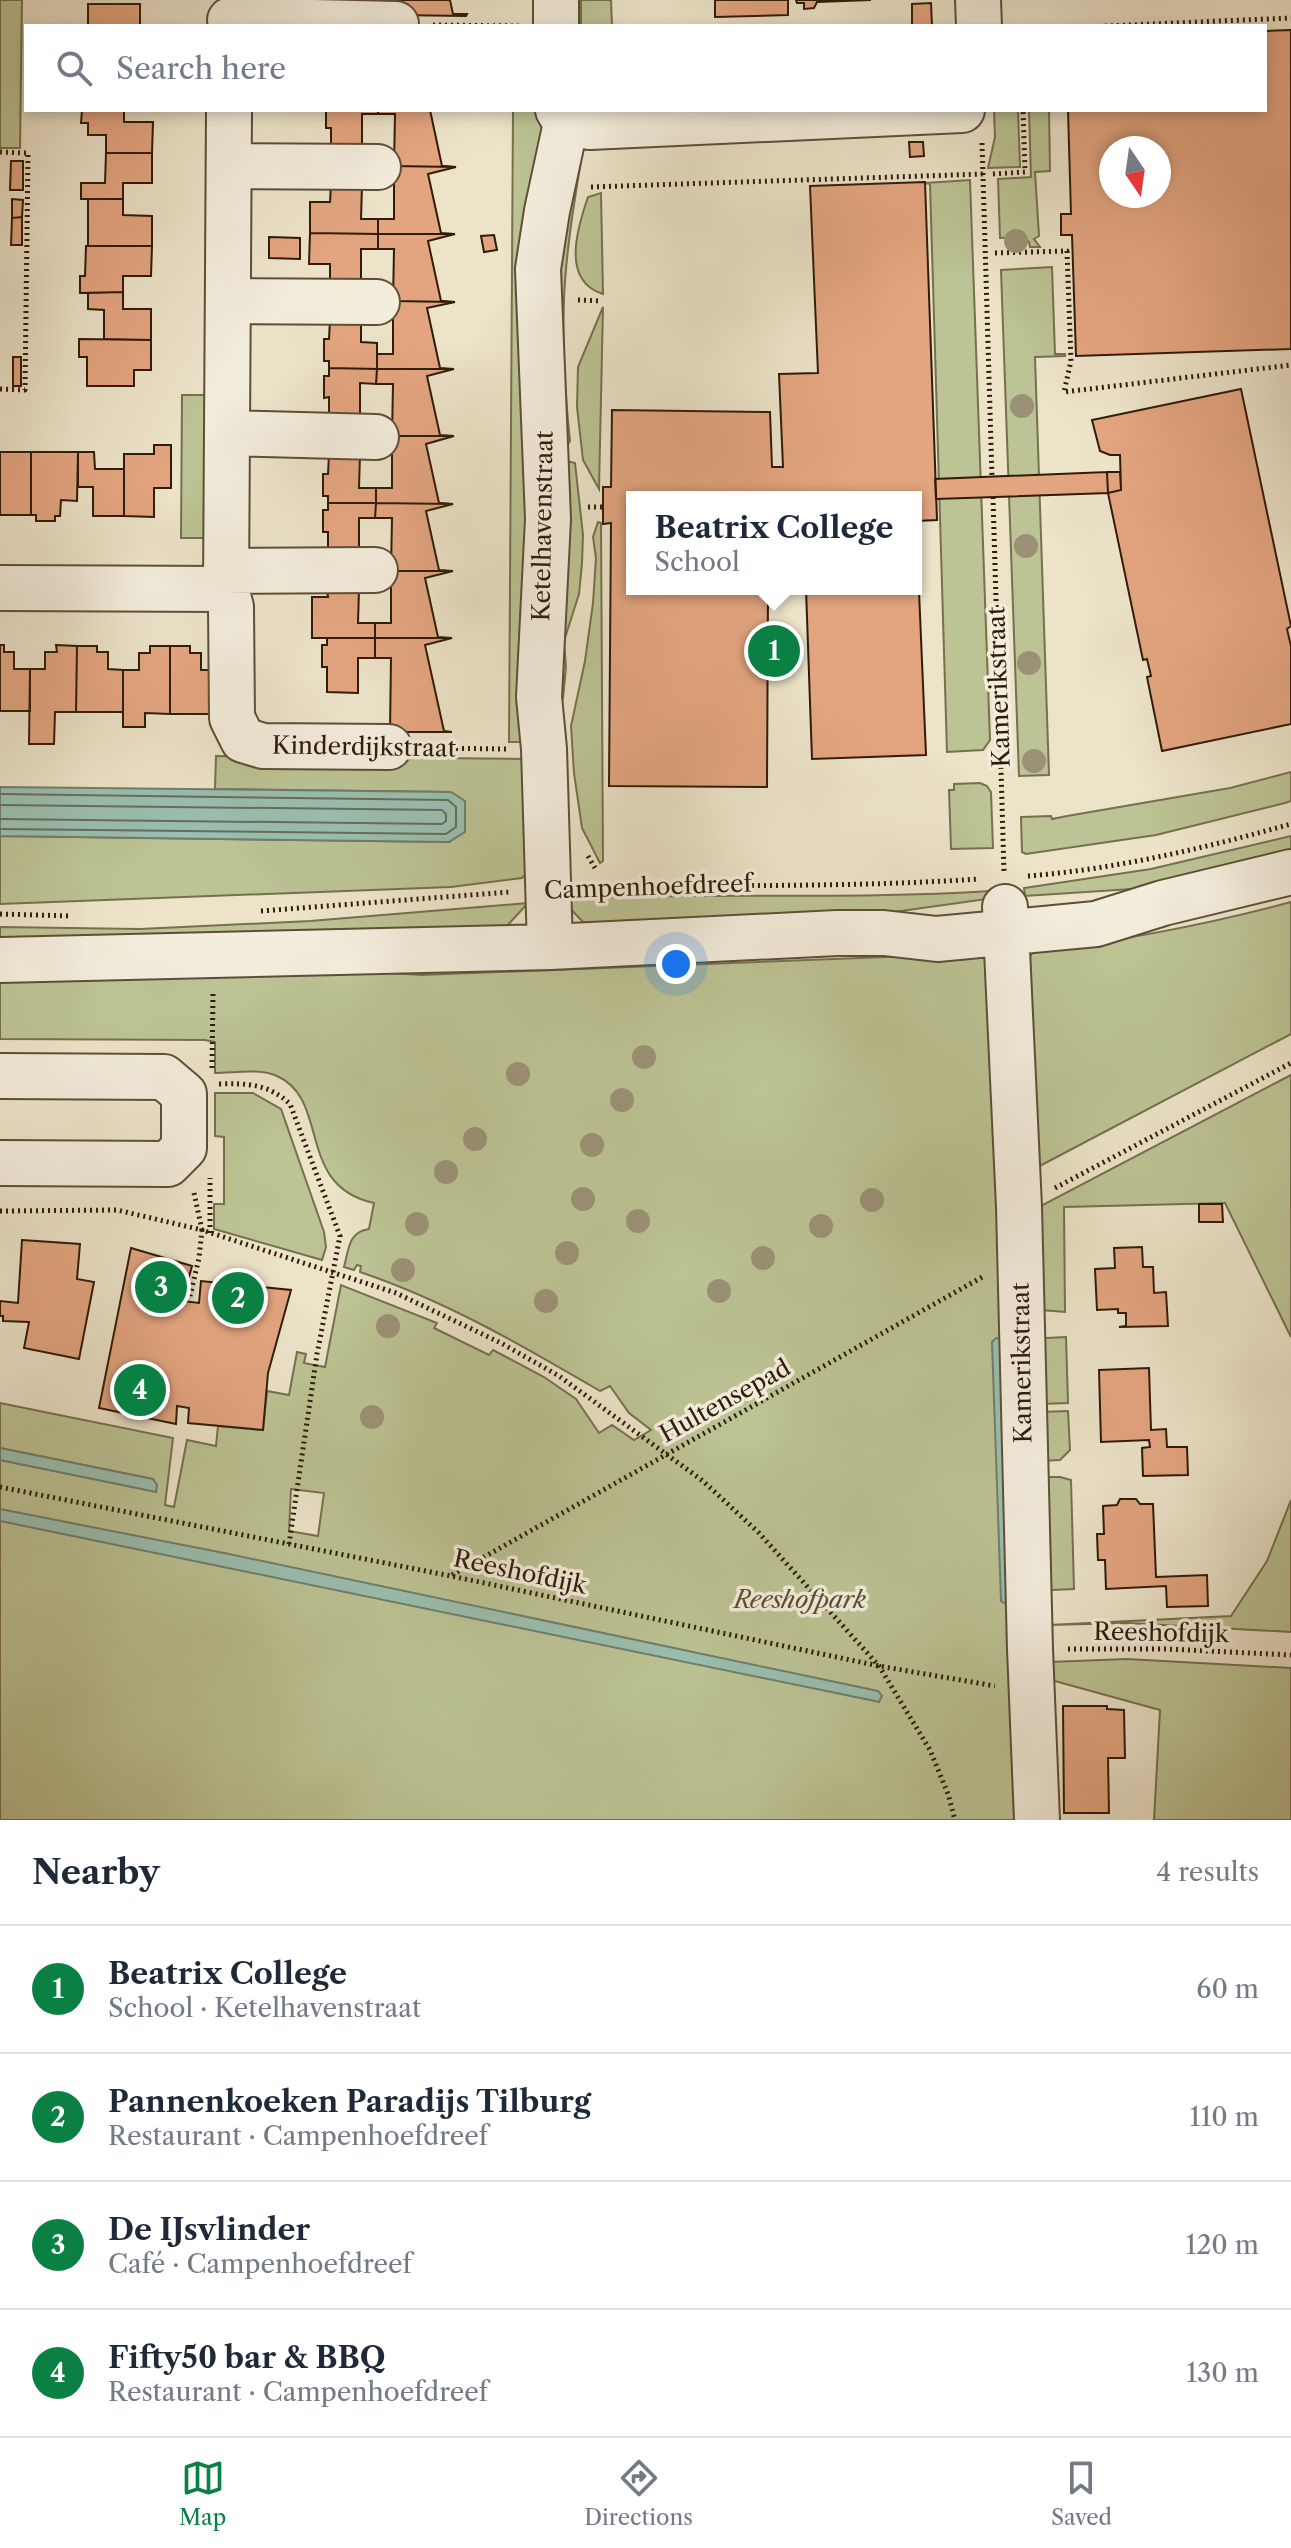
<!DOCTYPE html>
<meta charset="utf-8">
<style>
body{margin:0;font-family:"Libre Caslon Text",serif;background:#f6f6f7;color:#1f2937}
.compass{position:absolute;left:1099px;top:136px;width:72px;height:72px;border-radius:50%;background:#fff;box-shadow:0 4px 12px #0003;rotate:167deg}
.you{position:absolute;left:676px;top:964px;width:28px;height:28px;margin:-20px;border:6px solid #fff;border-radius:50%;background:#1a73e8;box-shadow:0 0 0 12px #1a73e833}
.badge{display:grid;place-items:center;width:52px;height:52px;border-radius:50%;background:#0b8043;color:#fff;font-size:26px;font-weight:700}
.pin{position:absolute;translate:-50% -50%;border:4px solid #fff;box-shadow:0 2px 8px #0006}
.popup{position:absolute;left:626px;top:491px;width:296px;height:104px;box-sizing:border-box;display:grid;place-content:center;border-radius:0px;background:#fff;filter:drop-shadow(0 2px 6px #0005);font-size:26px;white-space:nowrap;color:#747a83}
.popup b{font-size:30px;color:#1f2937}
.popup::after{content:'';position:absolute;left:50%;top:100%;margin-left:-16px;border:16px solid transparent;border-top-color:#fff}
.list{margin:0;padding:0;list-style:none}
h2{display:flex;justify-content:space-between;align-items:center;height:104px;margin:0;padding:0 32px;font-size:34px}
h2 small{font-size:26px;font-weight:400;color:#747a83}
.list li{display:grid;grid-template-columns:52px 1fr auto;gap:24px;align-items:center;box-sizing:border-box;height:128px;padding:0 32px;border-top:2px solid #e0e1e3}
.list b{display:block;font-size:30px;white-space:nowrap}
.list p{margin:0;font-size:26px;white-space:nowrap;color:#747a83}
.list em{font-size:26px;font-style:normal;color:#747a83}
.icon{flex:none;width:44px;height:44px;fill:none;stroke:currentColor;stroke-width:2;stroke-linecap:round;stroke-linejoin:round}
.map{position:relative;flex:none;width:1291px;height:1820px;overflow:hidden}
.search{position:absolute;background:#fff;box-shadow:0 4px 12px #0003;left:24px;right:24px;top:24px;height:88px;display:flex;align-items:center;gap:20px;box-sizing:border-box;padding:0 28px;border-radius:0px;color:#747a83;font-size:30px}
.sheet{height:616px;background:#fff}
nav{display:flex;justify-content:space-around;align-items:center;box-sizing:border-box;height:112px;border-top:2px solid #e0e1e3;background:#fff;font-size:22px;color:#747a83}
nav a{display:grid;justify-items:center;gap:4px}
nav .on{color:#0b8043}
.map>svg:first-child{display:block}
.green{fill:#bcc394;stroke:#76704e;stroke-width:2;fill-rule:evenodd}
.water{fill:#9abfb0;stroke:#6f7e6d;stroke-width:2}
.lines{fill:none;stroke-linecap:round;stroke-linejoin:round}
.shore{stroke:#646e5c;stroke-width:2}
.building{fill:#e3a580;stroke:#2f1c08;stroke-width:2;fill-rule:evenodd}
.minor-casing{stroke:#5e4e38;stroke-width:48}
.path{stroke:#2f1c08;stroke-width:5;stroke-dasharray:2 4;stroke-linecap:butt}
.minor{stroke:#f3eddc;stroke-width:44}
.tree{fill:#9b9176}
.labels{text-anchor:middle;stroke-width:7;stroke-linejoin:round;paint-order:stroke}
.street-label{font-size:24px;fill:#2f1c08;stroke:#f3eddc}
.park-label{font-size:24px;font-style:italic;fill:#594e32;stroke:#f3eddc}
</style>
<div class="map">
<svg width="1291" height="1820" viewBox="0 0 1291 1820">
<rect width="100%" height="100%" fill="#ece3c9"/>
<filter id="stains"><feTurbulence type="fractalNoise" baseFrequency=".0025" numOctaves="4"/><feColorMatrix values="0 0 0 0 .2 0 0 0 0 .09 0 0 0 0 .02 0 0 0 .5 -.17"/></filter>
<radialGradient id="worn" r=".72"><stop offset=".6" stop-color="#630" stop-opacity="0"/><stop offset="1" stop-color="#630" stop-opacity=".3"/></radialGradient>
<path class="green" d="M0,0H22L20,148H0Z
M581,0H611L612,26H581Z
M513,110H545L524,742H509Z
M994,110H1018L1020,167L988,168L995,137Z
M1029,110H1049L1050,171L1035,172L1039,236L1034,239L1040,247H1030L1029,242L1023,237L1000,238L998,179L1031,177Z
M571,148H583C575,198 566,249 564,300C562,347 565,394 570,441L567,446L551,322Z
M970,180L990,740L983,750L947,752L930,184L925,183Z
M601,193L603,294C561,281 577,229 588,197Z
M1052,267L1055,354H1065V356L1035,357L1049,775L1019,776L1001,270Z
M603,307L599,489L583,460L577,407L578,367Z
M182,395H208V538H181Z
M559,459L575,463L583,535L582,563L579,594L564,641L566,667L563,698L551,736Z
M598,522L601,523L603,861L600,863L582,828L574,773L571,726L585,661L593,603L596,558L593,537Z
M216,756L527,759L537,864L522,878L451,887L0,904V836L449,842L464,827L451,792L215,789Z
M1291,772V801L1285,803L1156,835L1026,854L1022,852L1021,817L1051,816L1052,819L1067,816L1230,788Z
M980,783L987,786L991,792L993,848L951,849L949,790H954V784Z
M1291,836V856L1204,878L1132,889L1025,896L1024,888L1031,887L1151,869Z
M991,891L994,898L844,919L601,926L583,922L561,899C704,892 848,900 991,891Z
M1291,902V1034L1032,1170L1027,963L1033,951C1121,941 1206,925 1291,902Z
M528,903L505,928L0,941V927L140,929L310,921Z
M991,953L1028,1820H0V1460L156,1491L152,1479L0,1448V1403L173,1438L165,1505L174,1507L187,1440L216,1446L218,1426L263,1430L267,1391L289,1395L297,1352L306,1354L304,1363L325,1367L341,1285L437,1323L434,1328L489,1355L493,1350L544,1377L576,1399L599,1433L612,1425L634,1440L651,1430L629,1413L610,1386L600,1391C523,1346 446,1301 360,1272L361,1266L357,1265L354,1270L344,1267C349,1249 348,1232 369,1229L374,1203C295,1186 331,1100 277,1076C260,1068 234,1073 215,1073V1042L205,1040L0,1039V977L346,970L421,975ZM291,1489L324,1493L318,1536L289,1531Z
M1291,1075V1337L1225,1203L1064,1207L1065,1312L1041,1310L1033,1210Z
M215,1093H253L281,1109L324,1232L326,1247L322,1260L214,1229V1204H224V1137L215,1136Z
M1066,1337L1068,1403L1040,1404L1038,1345L1046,1338Z
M1068,1411L1070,1450L1060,1460L1041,1461L1040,1412Z
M1042,1477H1060L1071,1480L1074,1589L1051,1590L1046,1585Z
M1291,1500V1632L1126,1623L1049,1625L1231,1616L1267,1561Z
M1127,1659L1291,1668V1820H1154L1160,1710L1051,1680L1050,1662Z"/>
<path class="water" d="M0,787L451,792L465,801V832L449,842L0,836Z
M996,1338L1002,1339L1011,1603L1006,1604L1001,1601L992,1342Z
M0,1448L153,1479L157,1485L156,1492L0,1460Z
M0,1509L229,1554L878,1691L882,1696L879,1702L875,1701L0,1521Z"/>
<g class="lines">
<path class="shore" d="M0,794L448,800L456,807V827L446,834L0,829
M0,805L442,810L446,814V821L442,824L0,819"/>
</g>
<path class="building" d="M396,0H450L453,14H467L466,16L396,15Z
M715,0H788V15L715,17Z
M796,0H871L817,2L814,8L804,9V3H797Z
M931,3L932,26H912V4Z
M88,4H140V26H88Z
M1291,30V349L1076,356L1072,235H1061V214H1071L1068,110H1265V31ZM1111,148H1159V196H1111Z
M82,110H124V122H153L152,153H106V135H88V123H81Z
M326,110H378V114H362V147H331V128H326Z
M378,110H430L442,166L456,167L394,166L395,114H378Z
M909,142H923L924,156L910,157Z
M106,153H152V183H123V199H81V183H105Z
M11,161H23V190H10Z
M394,166L456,167L428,174L441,233L455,234H378V219H394Z
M925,182L937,520L916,521V497H632V589H768L767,787L609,786L611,523L603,524V487H611L612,410L770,412L772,467H783L779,374L818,373L810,186Z
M331,185H362L361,219H378V234L310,233V202H330Z
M12,199L23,200L22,217L12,218Z
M88,199H123V215L152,216V246H88Z
M22,217V245H11L12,218Z
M310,233L378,234V249H361V282H330V264H309Z
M378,234H455L428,241L441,301L455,302L393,301L394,249H378Z
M494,235L497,250L484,252L481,236Z
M269,237L300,238V259L269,258Z
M86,246H152L151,276H123V292L80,293V276H85Z
M123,292V309H151V340L104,339V310L88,309V293Z
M393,301L455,302L427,308L440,368L454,369H377V354H393Z
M330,320H361V342L377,343V369L329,368V361H324V339H329Z
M79,339L151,340V370H134V386H87V357H79Z
M13,357H21V386H13Z
M329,368L377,369L376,384L360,383V417L329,416V397L324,398V376H329Z
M377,369H454L427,376L440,435L454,436H392L393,384H376Z
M1241,389L1291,626L1287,629L1291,646V724L1162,751L1147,677L1151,676L1147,659L1143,660L1108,493L1121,490L1120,455H1110L1100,451L1092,420Z
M392,436H454L426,444L439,503L453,504L376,503V488H392Z
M154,445H171V488H154V517L124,516V454H154Z
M0,452H31V515H0Z
M31,452H78L77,501L61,500L60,516H55V521H36V515H31Z
M78,452H94L95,469H124V516H93V487H78Z
M329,454L360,455L359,488H376V503H328V496H323V474H328Z
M1107,472L1108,493L936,499L935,479Z
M1107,472H1120L1121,490L1108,493Z
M328,503H376L375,518H359V551H328V532H323V510H328Z
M376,503L453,504L426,511L439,570L453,571H391L392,518H375Z
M916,521L926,755L812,759L806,589H916Z
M391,571H453L425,578L438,637L452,638H375V623H391Z
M359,589L358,623H375V638H312V597H328L327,590Z
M327,638H375V658H358V693L327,692V667H322V645H327Z
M375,638H452L425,645L444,731L452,732H390L391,658H375Z
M0,645H4V652H14V669H30V711H0Z
M56,645L77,646L76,712H55L54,744H29L30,669H45V652H57Z
M77,646H97V652H108V669L123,670V712H76Z
M150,646H170V714L145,713V727H123V670H139V653H150Z
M170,646H190V653H201V670H217L216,714H170Z
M1199,1204H1222L1223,1222H1199Z
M22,1240L80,1244L77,1279L94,1282L79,1359L24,1348L29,1322L3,1321V1316H0V1301L18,1303Z
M1142,1247L1143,1267H1153L1154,1293L1166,1292L1168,1326L1119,1327L1126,1326V1313H1118V1309L1097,1310L1095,1269L1115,1268L1114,1248Z
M131,1248L192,1266L182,1301L199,1303L201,1281L291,1290L268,1373L263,1430L188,1423L189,1408L177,1406L176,1424L99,1408Z
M1149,1368L1151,1430L1166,1429L1167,1447H1187L1188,1475L1143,1476L1142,1448L1150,1447L1149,1440L1101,1442L1099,1370Z
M1120,1499H1136L1140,1504H1153L1156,1577L1207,1575L1208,1606L1167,1607L1166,1586L1106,1589L1105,1560H1098L1097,1534H1104L1103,1506L1117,1505Z
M1063,1706H1107V1709L1124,1710L1125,1758H1108L1109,1813H1064Z"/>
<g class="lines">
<defs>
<path id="minor" d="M978,0L979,26
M230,20L396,24
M556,26V0
M566,123L590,127L962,110
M229,166L378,167
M228,301L377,302
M227,433L376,437
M226,571L375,570
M0,588L226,589L229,110
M226,589L231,607L232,718L243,740L263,746L389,747
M1005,907L1019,1207L1030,1649L1037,1820
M550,947L544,749L539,697L548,519L538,269L547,211L566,123L558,110
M0,960L550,947L837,933H884L937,939L1096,924L1163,903L1291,872
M0,1076L164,1077L184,1094V1148L168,1164L0,1163"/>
</defs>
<use href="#minor" class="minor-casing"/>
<path class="path" d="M433,25L519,26
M1105,26L1291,18
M982,143L992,477
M0,152L28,153L25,390L0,389
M993,174L1025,172L1023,110
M591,187L983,174
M995,253L1067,251L1071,361L1064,392L1291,365
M578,300L602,301
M993,497L1004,872
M588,507H603
M426,748L508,749
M588,856L595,868
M1028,876C1117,869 1205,848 1291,824
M584,888C715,884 847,888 978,879
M261,911L510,892
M0,914L71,916
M212,1068L213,994
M219,1084C247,1083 269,1084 290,1104L340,1236L317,1354L289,1544
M1055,1188L1291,1063
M194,1193L202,1230L396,1293L501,1343L559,1376L703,1481L759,1533L879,1666L930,1750L948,1794L955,1820
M0,1211L117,1210L202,1230L199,1258L190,1296
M210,1233V1178
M0,1487L451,1576L879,1666L995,1686
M452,1575L984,1276
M1068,1649H1167L1291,1655"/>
<use href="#minor" class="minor"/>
</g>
<g class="tree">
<circle cx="1016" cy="241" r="12"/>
<circle cx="1022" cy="406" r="12"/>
<circle cx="1026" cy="546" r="12"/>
<circle cx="1029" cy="663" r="12"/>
<circle cx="1034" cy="761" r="12"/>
<circle cx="644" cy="1057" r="12"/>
<circle cx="518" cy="1074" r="12"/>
<circle cx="622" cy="1100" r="12"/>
<circle cx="475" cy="1139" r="12"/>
<circle cx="592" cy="1145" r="12"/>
<circle cx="446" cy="1172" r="12"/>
<circle cx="583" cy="1199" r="12"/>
<circle cx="872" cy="1200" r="12"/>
<circle cx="638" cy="1221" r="12"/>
<circle cx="417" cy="1224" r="12"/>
<circle cx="821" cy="1226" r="12"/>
<circle cx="567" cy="1253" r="12"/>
<circle cx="763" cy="1258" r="12"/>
<circle cx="403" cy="1270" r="12"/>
<circle cx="719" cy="1291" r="12"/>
<circle cx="546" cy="1301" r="12"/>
<circle cx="388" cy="1326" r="12"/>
<circle cx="372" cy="1417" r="12"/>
</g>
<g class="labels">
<g class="street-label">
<text transform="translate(543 526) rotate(-89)" y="8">Ketelhavenstraat</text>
<text transform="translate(999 687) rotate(-92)" y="8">Kamerikstraat</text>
<text transform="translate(364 747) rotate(1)" y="8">Kinderdijkstraat</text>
<text transform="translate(648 887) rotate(-2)" y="8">Campenhoefdreef</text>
<text transform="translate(1022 1363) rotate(-91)" y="8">Kamerikstraat</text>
<text transform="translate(725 1401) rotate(-29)" y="8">Hultensepad</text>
<text transform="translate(520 1572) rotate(12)" y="8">Reeshofdijk</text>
<text transform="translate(1161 1633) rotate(1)" y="8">Reeshofdijk</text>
</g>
<g class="park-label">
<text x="800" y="1608">Reeshofpark</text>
</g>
</g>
<rect width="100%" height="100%" filter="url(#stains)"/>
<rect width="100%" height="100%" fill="url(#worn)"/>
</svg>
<svg class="compass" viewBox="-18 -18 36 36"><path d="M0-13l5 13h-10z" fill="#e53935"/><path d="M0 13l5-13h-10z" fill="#747a83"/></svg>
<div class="you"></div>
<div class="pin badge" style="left:774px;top:651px">1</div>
<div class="popup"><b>Beatrix College</b>School</div>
<div class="pin badge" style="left:238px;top:1298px">2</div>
<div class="pin badge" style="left:161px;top:1287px">3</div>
<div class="pin badge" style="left:140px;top:1390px">4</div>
<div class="search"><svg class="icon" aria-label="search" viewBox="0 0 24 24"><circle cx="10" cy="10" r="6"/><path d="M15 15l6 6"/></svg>Search here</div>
</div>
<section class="sheet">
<h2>Nearby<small>4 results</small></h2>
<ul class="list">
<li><span class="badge">1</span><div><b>Beatrix College</b><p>School · Ketelhavenstraat</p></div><em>60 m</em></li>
<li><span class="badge">2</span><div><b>Pannenkoeken Paradijs Tilburg</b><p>Restaurant · Campenhoefdreef</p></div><em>110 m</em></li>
<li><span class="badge">3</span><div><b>De IJsvlinder</b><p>Café · Campenhoefdreef</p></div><em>120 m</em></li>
<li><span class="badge">4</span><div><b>Fifty50 bar &amp; BBQ</b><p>Restaurant · Campenhoefdreef</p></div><em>130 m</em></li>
</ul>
</section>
<nav>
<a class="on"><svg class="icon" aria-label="map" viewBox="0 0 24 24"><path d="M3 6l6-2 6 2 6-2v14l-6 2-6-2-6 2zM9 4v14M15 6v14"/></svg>Map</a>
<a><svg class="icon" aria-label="directions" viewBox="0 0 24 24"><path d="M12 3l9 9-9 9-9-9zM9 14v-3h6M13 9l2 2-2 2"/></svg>Directions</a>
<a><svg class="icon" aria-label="saved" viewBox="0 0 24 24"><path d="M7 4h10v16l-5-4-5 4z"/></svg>Saved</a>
</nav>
